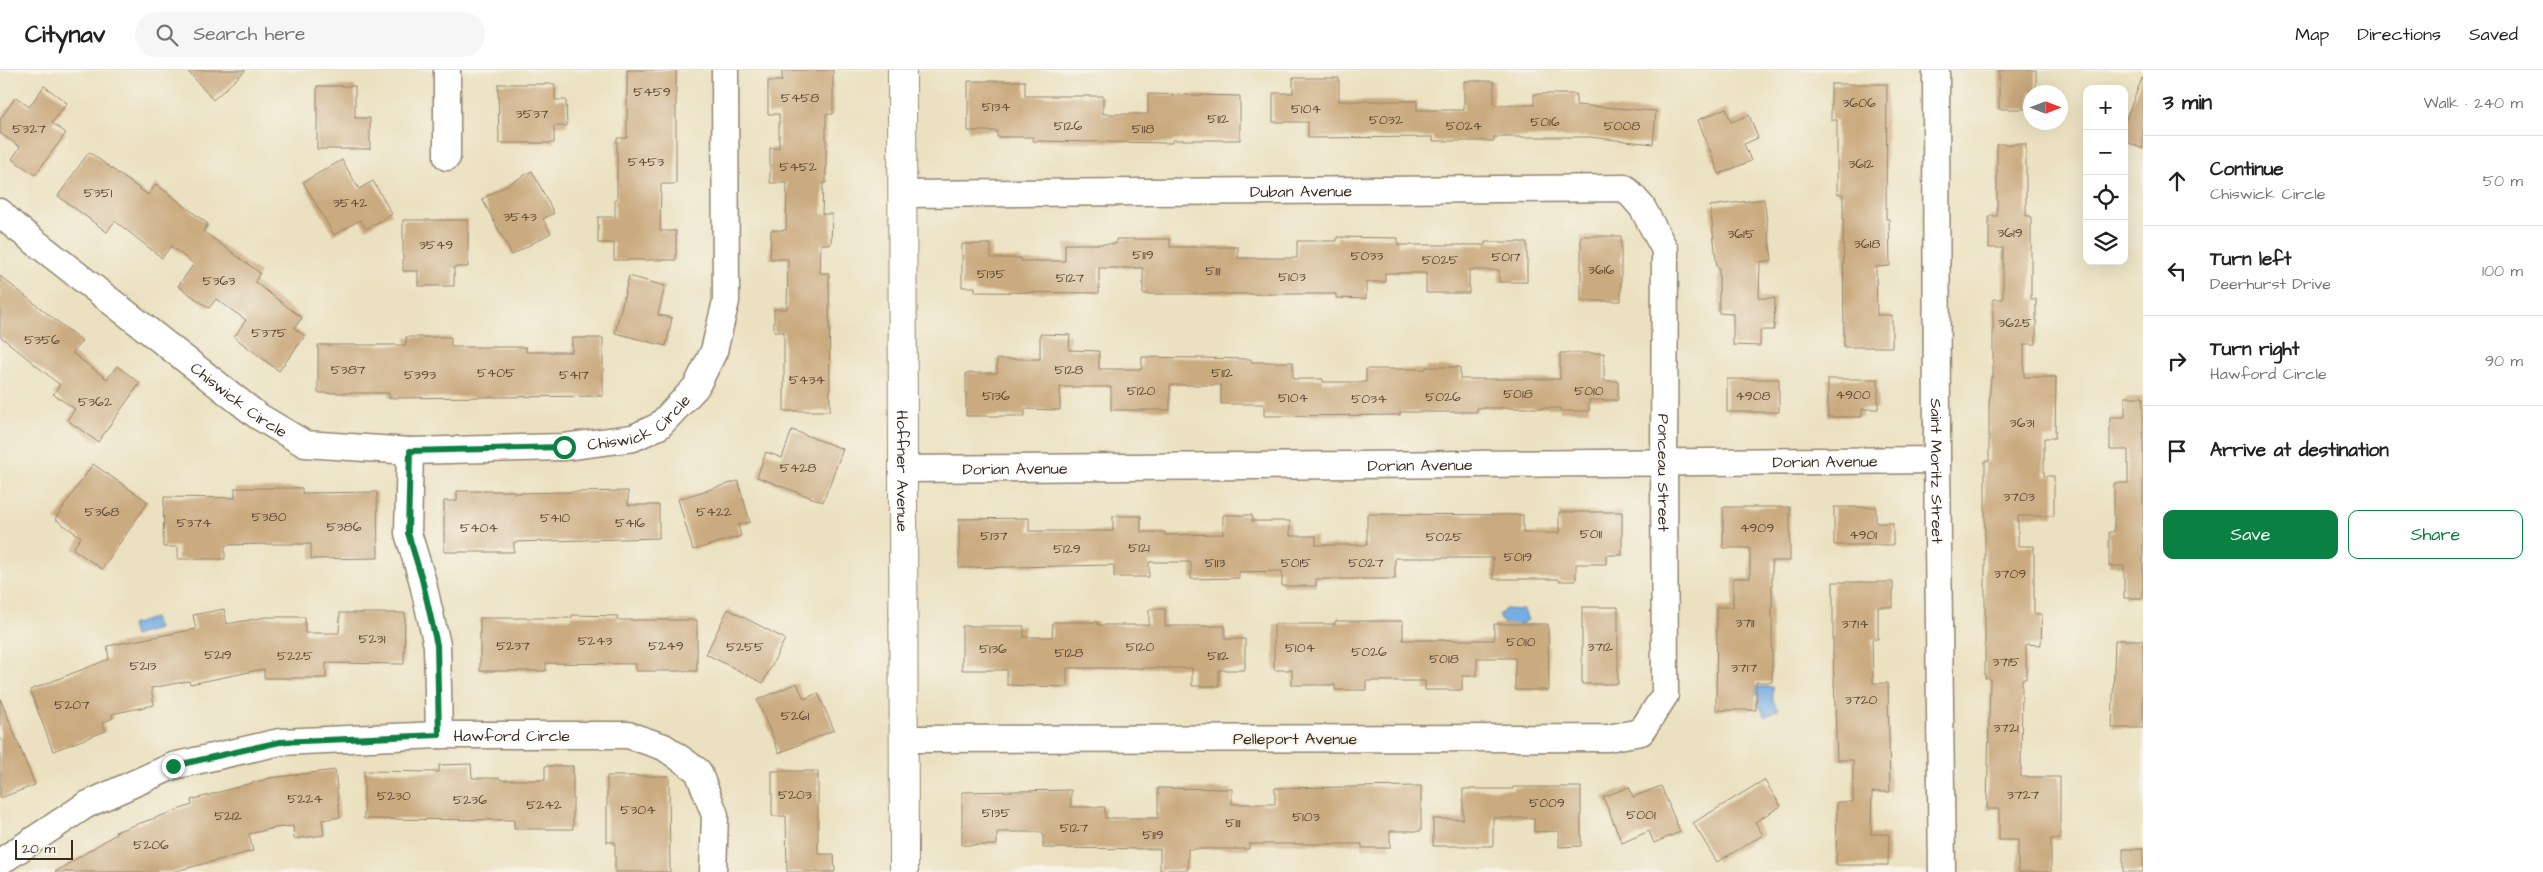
<!DOCTYPE html>
<meta charset="utf-8">
<style>
body{margin:0;font-family:"Architects Daughter",sans-serif;background:#f6f6f6;color:#222}
.controls{position:absolute;right:15px;top:15px;display:grid;overflow:hidden;border-radius:10px;box-shadow:0 5px 20px #0002}
.controls button{width:45px;height:45px;display:grid;place-items:center;padding:0;border:0;border-bottom:1px solid #e0e0e0;background:#fff;color:#222;font:25px sans-serif}
.compass{position:absolute;left:2023px;top:15px;width:45px;height:45px;border-radius:50%;background:#fff;box-shadow:0 5px 20px #0002;rotate:90deg}
.scale{position:absolute;left:15px;bottom:12px;width:58px;box-sizing:border-box;padding-left:5px;border:2px solid #3b2a1e;border-top:0;font-size:14px;line-height:18px;white-space:nowrap;color:#3b2a1e;-webkit-text-stroke:4px #f7f3e8;paint-order:stroke}
.stop{position:absolute;width:15px;height:15px;margin:-11px;border:4px solid #0b8043;border-radius:50%;background:#fff}
.stop.end{background:#0b8043;border-color:#fff;box-shadow:0 1px 5px #0008}
.list{margin:0;padding:0;list-style:none}
h2{display:flex;justify-content:space-between;align-items:center;height:65px;margin:0;padding:0 20px;font-size:21px}
h2 small{font-size:16px;font-weight:400;color:#767676}
.list li{display:grid;grid-template-columns:32px 1fr auto;gap:15px;align-items:center;box-sizing:border-box;height:90px;padding:0 20px;border-top:1px solid #e0e0e0}
.list b{display:block;font-size:19px;white-space:nowrap}
.list p{margin:0;font-size:16px;white-space:nowrap;color:#767676}
.list em{font-size:16px;font-style:normal;color:#767676}
.actions{display:flex;gap:10px;padding:15px 20px}
.actions a{flex:1;padding:11px 0;border:1px solid #0b8043;border-radius:10px;text-align:center;font-size:18px;color:#0b8043}
.actions .main{background:#0b8043;color:#fff}
.icon{flex:none;width:28px;height:28px;fill:none;stroke:currentColor;stroke-width:2;stroke-linecap:round;stroke-linejoin:round}
.map{position:relative;flex:none;width:2143px;height:802px;overflow:hidden}
header{display:flex;align-items:center;gap:30px;box-sizing:border-box;height:70px;padding:0 25px;background:#fff;border-bottom:1px solid #e0e0e0}
header strong{font-size:24px}
nav{display:flex;gap:28px;margin-inline-start:auto;font-size:18px}
.search{width:350px;height:45px;background:#f6f6f6;display:flex;align-items:center;gap:12px;box-sizing:border-box;padding:0 18px;border-radius:28px;color:#767676;font-size:19px}
main{display:flex}
aside{flex:1;background:#fff}
.map>svg:first-child{display:block}
.water{fill:#75ade4;stroke:#586c81}
.building{fill:#caaa7f}
.lines{fill:none;stroke-linecap:round;stroke-linejoin:round}
.minor-casing{stroke:#93866f;stroke-width:29}
.major-casing{stroke:#93866f;stroke-width:30}
.minor{stroke:#fff;stroke-width:26}
.major{stroke:#fff;stroke-width:28}
.route{stroke:#0b8043;stroke-width:6}
.labels{text-anchor:middle;stroke-width:4;stroke-linejoin:round;paint-order:stroke}
.number-label{font-size:14px;fill:#5f4a36}
.street-label{font-size:16px;fill:#3b2a1e;stroke:#f7f3e8}
</style>
<header>
<strong>Citynav</strong>
<div class="search"><svg class="icon" aria-label="search" viewBox="0 0 24 24"><circle cx="10" cy="10" r="6"/><path d="M15 15l6 6"/></svg>Search here</div>
<nav><a>Map</a><a>Directions</a><a>Saved</a></nav>
</header>
<main>
<div class="map">
<svg width="2143" height="802" viewBox="0 0 2143 802">
<rect width="100%" height="100%" fill="#f7f3e8"/>
<filter id="ink" filterUnits="userSpaceOnUse"><feTurbulence type="fractalNoise" baseFrequency=".02" numOctaves="2"/><feDisplacementMap in="SourceGraphic" scale="10" xChannelSelector="R" yChannelSelector="G"/><feConvolveMatrix kernelMatrix="1 2 1 2 8 2 1 2 1" color-interpolation-filters="sRGB"/></filter>
<filter id="wash" filterUnits="userSpaceOnUse"><feTurbulence type="fractalNoise" baseFrequency=".0096" numOctaves="4" result="noise"/><feDisplacementMap in="SourceGraphic" scale="20" xChannelSelector="R" yChannelSelector="G"/><feGaussianBlur stdDeviation="1.12" result="paint"/><feColorMatrix in="noise" values="0 0 0 0 0 0 0 0 0 0 0 0 0 0 0 0 0 1.4 0 .05"/><feComposite in="paint" operator="in"/></filter>
<g filter="url(#wash)">
<rect width="100%" height="100%" fill="#ebe1c0"/>
<path class="water" d="M1505,539L1524,540L1528,550L1523,553L1505,556L1499,546Z
M154,548L158,559L134,566L131,555Z
M1756,617H1773V631L1778,640L1766,647L1759,636V625L1756,624Z"/>
<g id="blocks">
<path class="building" d="M187,0H246L213,30Z
M627,0H676V114H661L660,161H676V190H614V173H598V147H615V129H617V68H627Z
M782,0H833V44H826V113H823L822,144H832L831,174H821L820,203H829L830,341H784V262H774V239H787L788,189H770L771,160H786L787,113H770V78H779V44H768V11H782Z
M1999,0H2036V22H2030V39H1999Z
M1293,8H1339V31H1417V40H1464V11H1494V35H1534V24H1576V35L1656,41L1653,74L1589,67H1494V71H1433V67L1308,68V52H1273V23H1293Z
M2142,8H2143V79L2124,71V54Z
M968,11H1025V26H1103V44H1148V24L1240,26V70H1172V73L1033,71V67H997V61H968Z
M498,14H555V30H566L567,56H554V73H499Z
M1831,14H1887L1886,149H1889L1890,196L1876,197L1877,245H1892V277H1844L1843,124H1837V50H1831Z
M44,16L67,33L52,53L66,63L35,105L12,89L20,77L0,63V49L16,27L29,37Z
M317,16H355V48H370V79H317Z
M1726,38L1731,52L1749,45L1758,68L1744,74L1751,91L1719,104L1698,50Z
M1997,74H2026V146H2031V229H2036V274H2024V307H2056L2055,368H2044V406H2054V446H2018V476H2034V544H2042L2041,575L2026,574V609H2022L2021,707H2060V769H2051V802H2018V770H1999V739H1987L1990,608H1985V391H1989V336L1991,307H1993V229H2003V178H1989V146H1997Z
M89,82L148,125L156,114L208,154L203,161L260,203L255,212L302,248L294,258L305,266L279,301L234,267L246,250L216,229L209,238L178,216L194,194L171,176L162,188L115,151L107,162L58,126Z
M342,90L359,119L373,111L392,144L366,159L360,150L334,165L303,112Z
M532,101L554,143L543,149L551,163L512,185L482,129Z
M1764,129L1772,190L1760,192L1759,228H1775L1774,260H1760V276L1733,275V244L1719,243V197H1717L1710,136Z
M403,150H468V197H454V216H418V201H403Z
M1581,166H1621V231H1581Z
M1337,167L1398,168V175H1485V172H1527V212H1499V200H1469V223H1426V203H1385V212H1366V229L1336,228V224H1143V198H1099V223L975,222V217H962V174H991V188H1021V191H1065V174H1116V169H1170V177H1238V188H1297V171H1337Z
M0,206L82,271L72,283L107,309L117,296L140,313L98,372L67,350L75,339L53,324L60,315L0,266Z
M629,206L665,216L658,245L672,248L666,276L615,263Z
M1040,264L1070,265L1069,280L1099,281V299H1142V287L1251,289V292H1293V309H1323V312H1366V299H1426V297H1460V309H1560V283H1604V311H1618V330H1589V341H1560V338H1477V342H1400V345L1264,346V334H1221V315H1170V340H1111V317H1060V340L1025,339V346H966V303H997V289H1040Z
M406,267H451V277H526V282H572V268H603V326L389,328V323H318V275H406Z
M1727,309H1779V342H1727Z
M1828,309H1878V339H1862V347H1828Z
M2125,327H2143V528H2124V496H2109V462H2114V413H2128V380H2110V347H2125Z
M792,360L843,379L823,432L757,407L766,382L782,388Z
M93,394L148,432L102,499L73,479L81,467L55,449Z
M738,411L750,452L738,455L741,466L693,480L678,429Z
M235,418H302V423L377,422L378,488L311,489V474H269L225,475V489H178V477H163L164,427L235,428Z
M457,421H514V423L628,421V435H659V468L514,472V482H444V431H457Z
M1723,437H1790V491H1772V612H1756V640H1716L1717,537H1733V508H1750V478H1723Z
M1834,437H1876V453H1893V475H1834Z
M1559,442H1622V485H1606V494H1576V511H1559V509H1493V488H1395V509H1316V516H1282V501L1239,502V508L1191,509V492H1149V507H1114V495L959,498V449L1029,448V461H1113V446H1141V462H1165V465L1223,464V445H1252V451H1290V466H1316V475H1367V444L1523,445V463H1559Z
M1833,512H1893V537H1878V569H1872L1873,613H1888L1890,722H1872L1871,764H1889L1888,795H1836L1837,732H1853V690H1837L1833,583Z
M1582,537H1618V614H1582Z
M224,539L227,554L266,547H305V563H339L340,543H405L404,594L326,593V608H264V599L190,614L189,611L151,618L154,635L112,644L113,648L102,653L106,661L53,681L30,620L109,589L107,576L196,559L193,545Z
M728,539L785,569L763,613L706,584Z
M1149,539H1165V556H1225V569H1245V600H1219V616H1192V598H1067V617L1007,615V600H962V556H1024V567H1052L1053,552H1098V555H1149Z
M572,545L618,546L617,550H697V601H636V594L546,593V601H480V548H572Z
M1335,551H1403V570H1494V554H1548L1549,620H1515V588H1477V606H1462V620H1425V611H1366V620H1335V615H1292V600H1274V554H1335Z
M2115,570H2143V658H2112Z
M797,613L804,629L818,623L834,660L779,683L757,630Z
M0,628L35,715L0,728Z
M471,694L472,708H500V710H545V696H573V759H514V750L364,749V701L439,702V695Z
M335,700L340,747L322,750L324,765L294,769L293,756L275,758L249,764L253,781L172,802H55L116,764L115,762L192,735L191,730L270,708Z
M772,701H818V784H834L835,802H787L786,746H772Z
M607,706H669L670,802H615V772H607Z
M1764,710L1781,736L1755,752L1763,765L1717,792L1693,753Z
M1421,716V761H1390V778H1362V774H1249V779H1188V800H1160V779L1043,778V762H997V775H962V722L1071,720V737H1105V748H1158V718L1232,719V734H1275V718Z
M1661,716L1680,762L1654,773L1649,761L1622,773L1603,727L1629,717L1633,727Z
M1513,717H1581V776L1559,777V761L1534,762V748H1493V776H1433V749H1463V719H1513Z
M2123,779H2143V802H2123Z"/>
</g>
</g>
<g filter="url(#ink)">
<use href="#blocks" fill-opacity="0" stroke="#93866f" stroke-width="1"/>
<g class="lines">
<defs>
<g id="minor">
<path d="M447,0V87"/>
<path id="s1" d="M1936,0L1937,390L1942,802"/>
<path id="s2" d="M903,124L1625,118L1642,137L1665,180L1664,392L1665,625L1641,662L1608,668L904,669"/>
<path id="s3" d="M0,142L12,154L258,346L305,374L410,381L564,377L633,368L659,356L696,317L714,281L726,231L725,0"/>
<path d="M410,381L408,463L422,509L437,575L439,665"/>
<path id="s4" d="M904,399L1937,390"/>
<path id="s5" d="M0,792L86,735L173,696L280,672L439,665H628L664,677L698,701L715,745L713,802"/>
</g>
<g id="major">
<path id="s6" d="M902,0L904,802"/>
</g>
</defs>
<use href="#minor" class="minor-casing"/>
<use href="#major" class="major-casing"/>
<use href="#minor" class="minor"/>
<use href="#major" class="major"/>
</g>
</g>
<g class="lines" filter="url(#ink)">
<path class="route" d="M173,696L280,672L439,665L437,575L422,509L408,463L410,381L564,377"/>
</g>
<g class="labels">
<g class="number-label">
<text x="652" y="26">5459</text>
<text x="800" y="32">5458</text>
<text x="1859" y="37">3606</text>
<text x="996" y="41">5134</text>
<text x="1306" y="43">5104</text>
<text x="532" y="48">3537</text>
<text x="1218" y="53">5112</text>
<text x="1386" y="54">5032</text>
<text x="1545" y="56">5016</text>
<text x="1068" y="60">5126</text>
<text x="1464" y="60">5024</text>
<text x="1622" y="60">5008</text>
<text x="29" y="63">5327</text>
<text x="1143" y="63">5118</text>
<text x="646" y="96">5453</text>
<text x="1861" y="98">3612</text>
<text x="798" y="101">5452</text>
<text x="98" y="127">5351</text>
<text x="350" y="137">3542</text>
<text x="520" y="151">3543</text>
<text x="2010" y="167">3619</text>
<text x="1741" y="168">3615</text>
<text x="1867" y="178">3618</text>
<text x="436" y="179">3549</text>
<text x="1143" y="189">5119</text>
<text x="1367" y="190">5033</text>
<text x="1506" y="191">5017</text>
<text x="1440" y="194">5025</text>
<text x="1601" y="204">3616</text>
<text x="1213" y="205">5111</text>
<text x="991" y="208">5135</text>
<text x="1292" y="211">5103</text>
<text x="1070" y="212">5127</text>
<text x="219" y="215">5363</text>
<text x="2015" y="257">3625</text>
<text x="269" y="267">5375</text>
<text x="42" y="274">5356</text>
<text x="348" y="304">5387</text>
<text x="1069" y="304">5128</text>
<text x="496" y="307">5405</text>
<text x="1222" y="307">5112</text>
<text x="420" y="309">5393</text>
<text x="574" y="309">5417</text>
<text x="807" y="314">5434</text>
<text x="1141" y="325">5120</text>
<text x="1589" y="325">5010</text>
<text x="1518" y="328">5018</text>
<text x="1853" y="329">4900</text>
<text x="996" y="330">5136</text>
<text x="1753" y="330">4908</text>
<text x="1443" y="331">5026</text>
<text x="1293" y="332">5104</text>
<text x="1369" y="333">5034</text>
<text x="95" y="336">5362</text>
<text x="2022" y="357">3631</text>
<text x="798" y="402">5428</text>
<text x="2019" y="431">3703</text>
<text x="102" y="446">5368</text>
<text x="714" y="446">5422</text>
<text x="269" y="451">5380</text>
<text x="555" y="452">5410</text>
<text x="194" y="457">5374</text>
<text x="630" y="457">5416</text>
<text x="344" y="461">5386</text>
<text x="479" y="462">5404</text>
<text x="1757" y="462">4909</text>
<text x="1591" y="468">5011</text>
<text x="1863" y="469">4901</text>
<text x="994" y="470">5137</text>
<text x="1444" y="471">5025</text>
<text x="1139" y="482">5121</text>
<text x="1067" y="483">5129</text>
<text x="1518" y="491">5019</text>
<text x="1215" y="497">5113</text>
<text x="1296" y="497">5015</text>
<text x="1366" y="497">5027</text>
<text x="2010" y="508">3709</text>
<text x="1745" y="557">3711</text>
<text x="1855" y="558">3714</text>
<text x="372" y="573">5231</text>
<text x="595" y="575">5243</text>
<text x="1521" y="576">5010</text>
<text x="513" y="580">5237</text>
<text x="666" y="580">5249</text>
<text x="745" y="581">5255</text>
<text x="1140" y="581">5120</text>
<text x="1600" y="581">3712</text>
<text x="1300" y="582">5104</text>
<text x="993" y="583">5136</text>
<text x="1369" y="586">5026</text>
<text x="1069" y="587">5128</text>
<text x="218" y="589">5219</text>
<text x="295" y="590">5225</text>
<text x="1218" y="590">5112</text>
<text x="1444" y="593">5018</text>
<text x="2006" y="596">3715</text>
<text x="143" y="600">5213</text>
<text x="1744" y="602">3717</text>
<text x="1861" y="634">3720</text>
<text x="72" y="639">5207</text>
<text x="795" y="650">5261</text>
<text x="2006" y="662">3721</text>
<text x="795" y="729">5203</text>
<text x="2023" y="729">3727</text>
<text x="394" y="730">5230</text>
<text x="305" y="733">5224</text>
<text x="470" y="734">5236</text>
<text x="1547" y="737">5009</text>
<text x="544" y="739">5242</text>
<text x="638" y="744">5304</text>
<text x="996" y="747">5135</text>
<text x="1641" y="749">5001</text>
<text x="228" y="750">5212</text>
<text x="1306" y="751">5103</text>
<text x="1233" y="757">5111</text>
<text x="1074" y="762">5127</text>
<text x="1153" y="769">5119</text>
<text x="151" y="779">5206</text>
</g>
<g class="street-label">
<text dy="6" stroke="none"><textPath href="#s2" startOffset="398">Duban Avenue</textPath></text>
<text dy="6" stroke="none"><textPath href="#s3" startOffset="304">Chiswick Circle</textPath></text>
<text dy="6" stroke="none"><textPath href="#s3" startOffset="724">Chiswick Circle</textPath></text>
<text dy="6" stroke="none"><textPath href="#s4" startOffset="921">Dorian Avenue</textPath></text>
<text dy="6" stroke="none"><textPath href="#s4" startOffset="516">Dorian Avenue</textPath></text>
<text dy="6" stroke="none"><textPath href="#s4" startOffset="111">Dorian Avenue</textPath></text>
<text dy="6" stroke="none"><textPath href="#s6" startOffset="401">Hoffner Avenue</textPath></text>
<text dy="6" stroke="none"><textPath href="#s1" startOffset="401">Saint Moritz Street</textPath></text>
<text dy="6" stroke="none"><textPath href="#s2" startOffset="1019">Ponceau Street</textPath></text>
<text dy="6" stroke="none"><textPath href="#s5" startOffset="540">Hawford Circle</textPath></text>
<text x="1295" y="674">Pelleport Avenue</text>
</g>
</g>
</svg>
<div class="controls">
<button>+</button>
<button>−</button>
<button><svg class="icon" aria-label="locate" viewBox="0 0 24 24"><circle cx="12" cy="12" r="6"/><path d="M12 2v4M12 18v4M2 12h4M18 12h4"/></svg></button>
<button><svg class="icon" aria-label="layers" viewBox="0 0 24 24"><path d="M12 4l9 5-9 5-9-5zM3 14l9 5 9-5"/></svg></button>
</div>
<svg class="compass" viewBox="-18 -18 36 36"><path d="M0-13l5 13h-10z" fill="#e53935"/><path d="M0 13l5-13h-10z" fill="#767676"/></svg>
<div class="scale">20 m</div>
<div class="stop" style="left:564px;top:377px"></div>
<div class="stop end" style="left:173px;top:696px"></div>
</div>
<aside>
<h2>3 min<small>Walk · 240 m</small></h2>
<ul class="list">
<li><svg class="icon" aria-label="ahead" viewBox="0 0 24 24"><path d="M12 20V5M6 11l6-6 6 6"/></svg><div><b>Continue</b><p>Chiswick Circle</p></div><em>50 m</em></li>
<li><svg class="icon" aria-label="left" viewBox="0 0 24 24"><path d="M17 20v-9H6M10 6l-5 5 5 5"/></svg><div><b>Turn left</b><p>Deerhurst Drive</p></div><em>100 m</em></li>
<li><svg class="icon" aria-label="right" viewBox="0 0 24 24"><path d="M7 20v-9h11M14 6l5 5-5 5"/></svg><div><b>Turn right</b><p>Hawford Circle</p></div><em>90 m</em></li>
<li><svg class="icon" aria-label="arrive" viewBox="0 0 24 24"><path d="M6 21V4h12l-3 4 3 4H6"/></svg><div><b>Arrive at destination</b></div></li>
</ul>
<div class="actions"><a class="main">Save</a><a>Share</a></div>
</aside>
</main>
